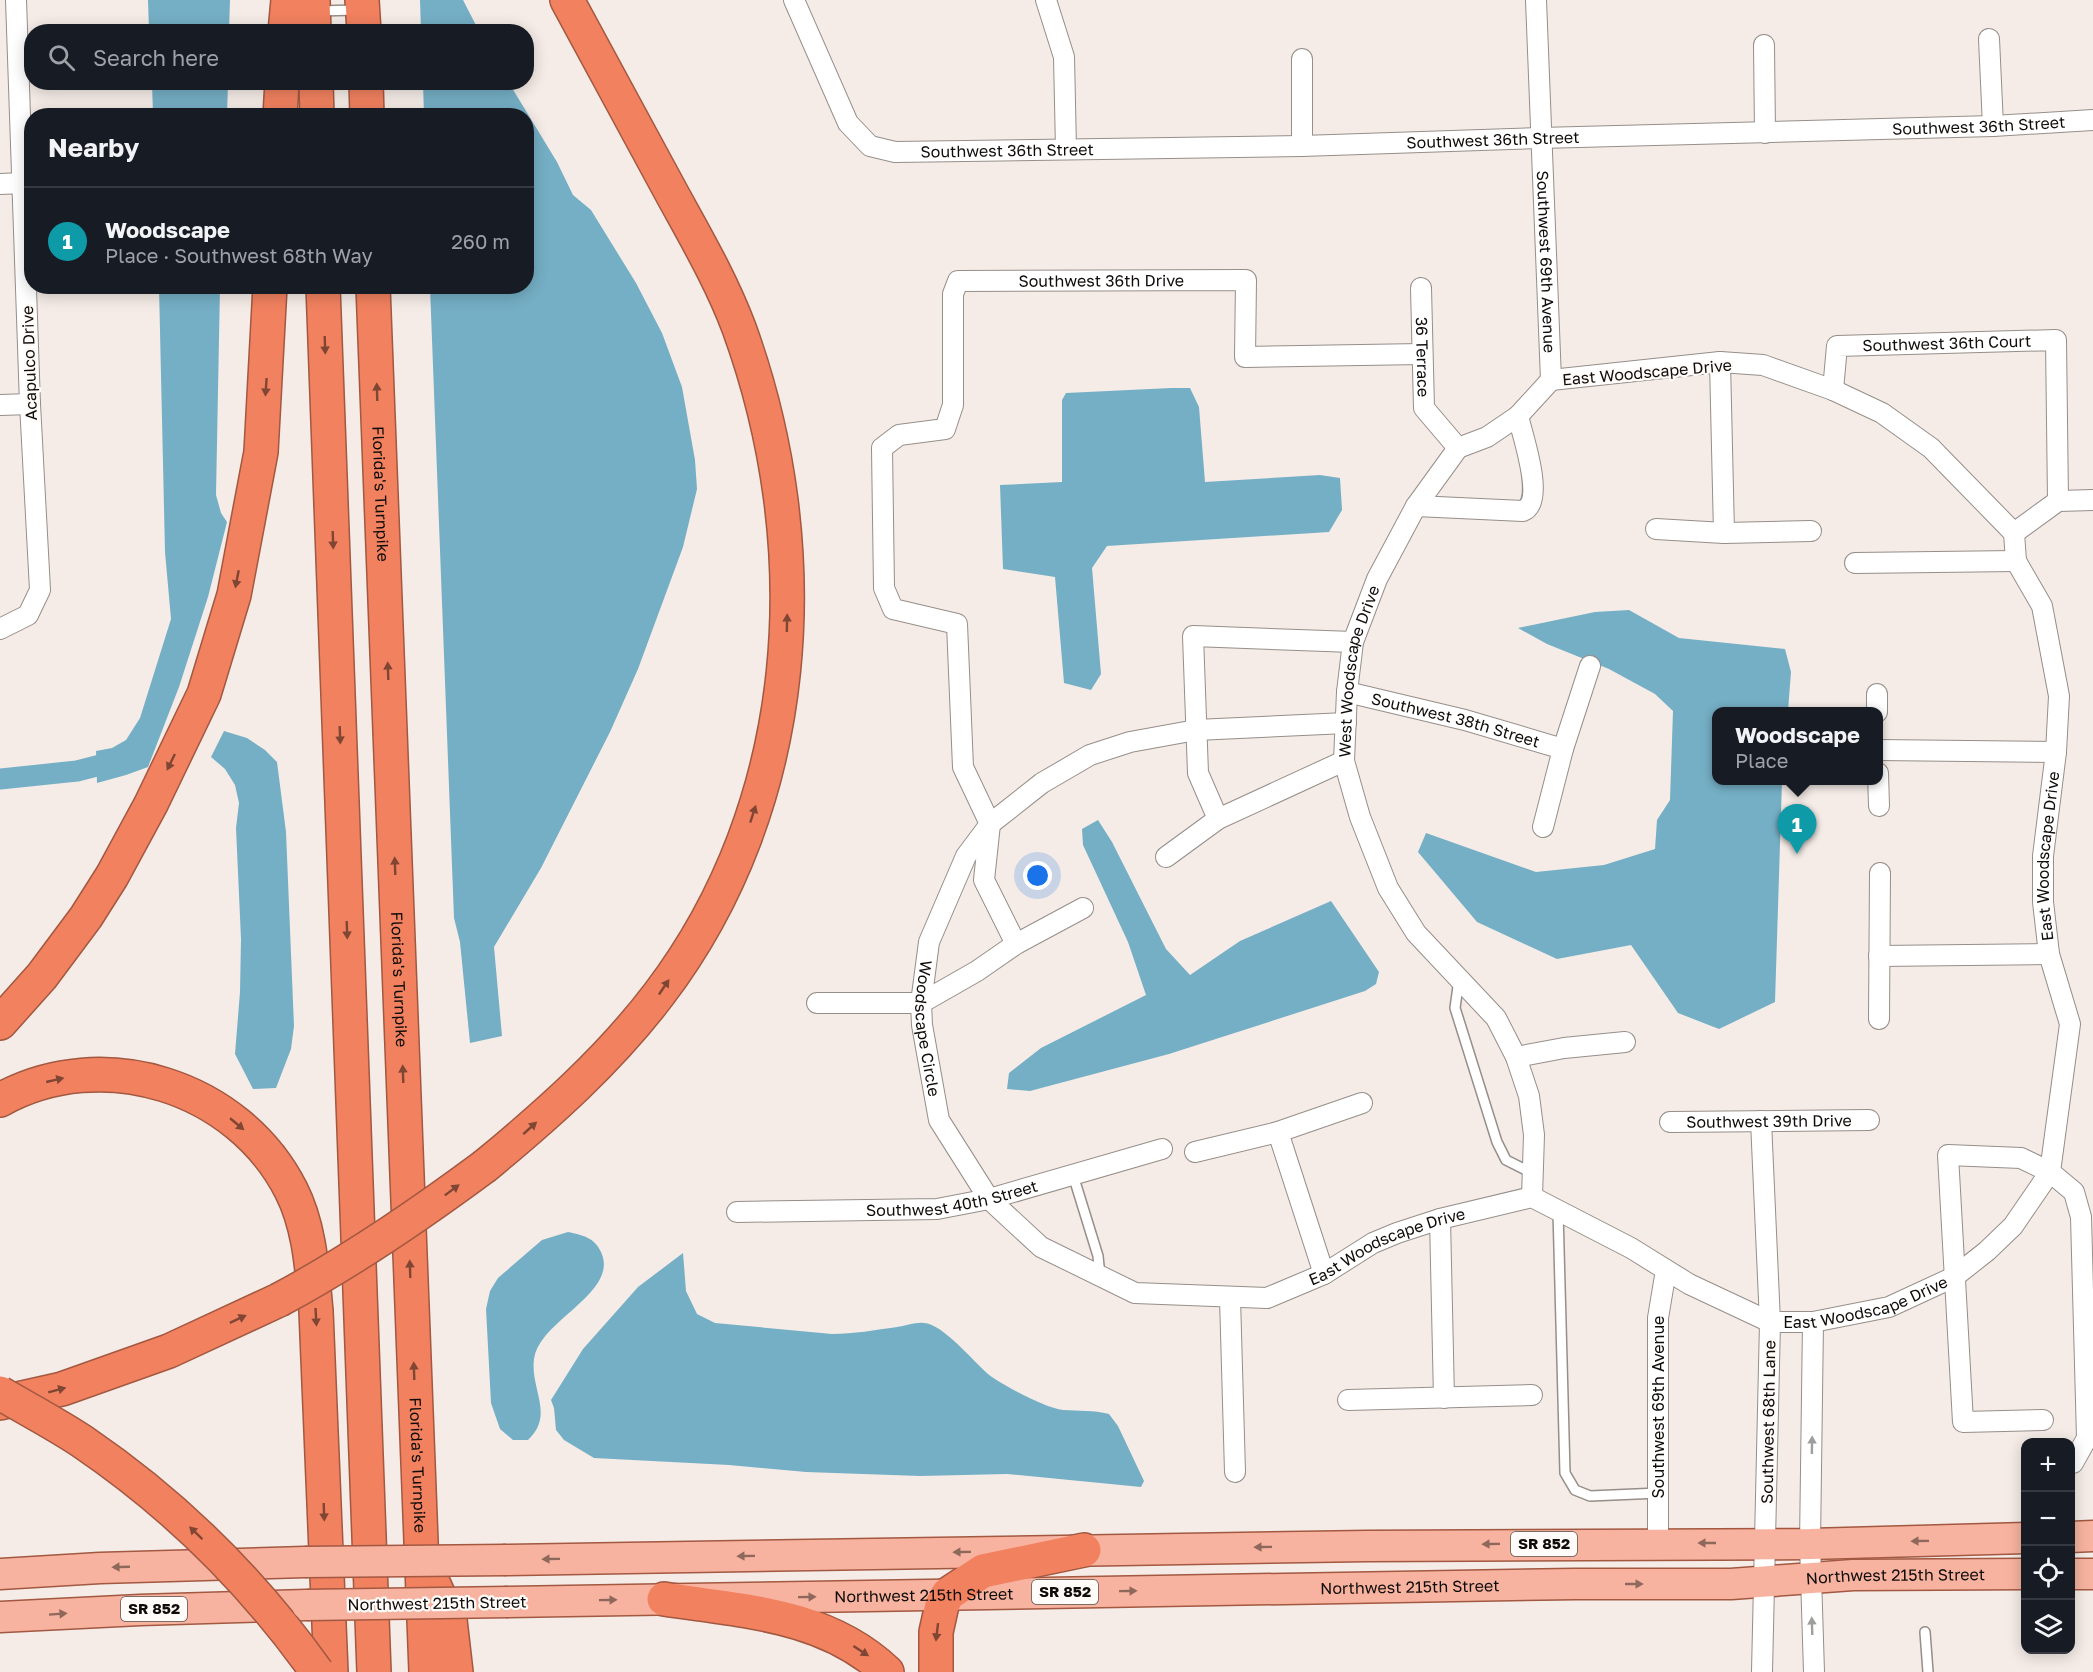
<!DOCTYPE html>
<meta charset="utf-8">
<style>
body{margin:0;font-family:"Golos Text",sans-serif;background:#242831;color:#f1f3f6}
.controls{position:absolute;right:18px;bottom:18px;display:grid;overflow:hidden;border-radius:12px;box-shadow:0 3px 15px #0003}
.controls button{width:54px;height:54px;display:grid;place-items:center;padding:0;border:0;border-bottom:2px solid #363941;background:#171b24;color:#f1f3f6;font:30px sans-serif}
.you{position:absolute;left:1038px;top:876px;width:21px;height:21px;margin:-15px;border:4px solid #fff;border-radius:50%;background:#1a73e8;box-shadow:0 0 0 9px #1a73e833}
.badge{display:grid;place-items:center;width:39px;height:39px;border-radius:50%;background:#db2777;color:#fff;font-size:20px;font-weight:700}
.pin{position:absolute;translate:-50% -50px;filter:drop-shadow(0 2px 3px #0008)}
.pin::after{content:'';position:absolute;top:32px;width:21px;height:18px;background:inherit;clip-path:polygon(0 0,100% 0,50% 100%)}
.popup{position:absolute;left:1712px;top:707px;width:171px;height:78px;box-sizing:border-box;display:grid;place-content:center;border-radius:12px;background:#171b24;filter:drop-shadow(0 2px 4px #0005);font-size:20px;white-space:nowrap;color:#9ea1a6}
.popup b{font-size:22px;color:#f1f3f6}
.popup::after{content:'';position:absolute;left:50%;top:100%;margin-left:-12px;border:12px solid transparent;border-top-color:#171b24}
.list{margin:0;padding:0;list-style:none}
h2{display:flex;justify-content:space-between;align-items:center;height:78px;margin:0;padding:0 24px;font-size:26px}
h2 small{font-size:20px;font-weight:400;color:#9ea1a6}
.list li{display:grid;grid-template-columns:39px 1fr auto;gap:18px;align-items:center;box-sizing:border-box;height:108px;padding:0 24px;border-top:2px solid #363941}
.list b{display:block;font-size:22px;white-space:nowrap}
.list p{margin:0;font-size:20px;white-space:nowrap;color:#9ea1a6}
.list em{font-size:20px;font-style:normal;color:#9ea1a6}
.icon{flex:none;width:33px;height:33px;fill:none;stroke:currentColor;stroke-width:2;stroke-linecap:round;stroke-linejoin:round}
.map{position:relative;flex:none;width:2093px;height:1672px;overflow:hidden}
.search{position:absolute;background:#171b24;box-shadow:0 3px 15px #0003;left:24px;top:24px;width:510px;height:66px;display:flex;align-items:center;gap:15px;box-sizing:border-box;padding:0 21px;border-radius:24px;color:#9ea1a6;font-size:22px}
.panel{position:absolute;background:#171b24;box-shadow:0 3px 15px #0003;left:24px;top:108px;width:510px;height:186px;border-radius:24px}
.map>svg:first-child{display:block}
.water{fill:#75afc5}
.lines{fill:none;stroke-linecap:round;stroke-linejoin:round}
.canal{stroke:#75afc5;stroke-width:21}
.service-casing{stroke:#968e89;stroke-width:12}
.minor-casing{stroke:#968e89;stroke-width:22}
.primary-casing{stroke:#a25841;stroke-width:33}
.motorway-casing{stroke:#a25841;stroke-width:36}
.service{stroke:#fff;stroke-width:9}
.minor{stroke:#fff;stroke-width:20}
.primary{stroke:#f7b39f;stroke-width:30}
.motorway{stroke:#f1815f;stroke-width:33}
.primary-bridge-casing{stroke:#a25841;stroke-width:33;stroke-linecap:butt}
.motorway-bridge-casing{stroke:#a25841;stroke-width:36;stroke-linecap:butt}
.primary-bridge{stroke:#f7b39f;stroke-width:30}
.motorway-bridge{stroke:#f1815f;stroke-width:33}
.oneway{fill:#804634}
.oneway2{fill:#9f9e9d}
.oneway3{fill:#8f685c}
.labels{text-anchor:middle;stroke-width:4.5;stroke-linejoin:round;paint-order:stroke}
.shield{fill:#fefbf9;stroke:#575452;stroke-width:1.5}
.shield-label{font-size:15px;font-weight:bold;fill:#0f0c0a}
.street-label{font-size:16px;fill:#0f0c0a;stroke:#fefbf9}
</style>
<div class="map">
<svg width="2093" height="1672" viewBox="0 0 2093 1672">
<rect width="100%" height="100%" fill="#f5ece7"/>
<path class="water" d="M148,0H230L229,31H149Z
M420,0H463L479,31H421Z
M152,83H228L227,115H153Z
M423,83H509L557,162L573,195L591,210L636,283L662,333L682,387L695,460L697,489L683,547L638,669L610,732L541,868L494,947L502,1036L470,1043L460,942L454,918L430,287L526,286V116L424,115Z
M159,287H220L216,495L221,513L227,522L208,597L179,687L148,767L126,775L97,783L96,751L112,748L126,740L140,718L171,619L165,552Z
M1171,388H1190L1199,407L1205,482L1320,475L1340,478L1342,510L1329,532L1107,546L1092,568L1101,674L1091,690L1064,683L1055,577L1003,569L1000,485L1062,482V400L1066,393Z
M1629,610L1679,638L1785,649L1791,672L1788,711L1716,712V780L1782,781L1775,1002L1719,1029L1678,1013L1631,945L1557,959L1477,922L1418,852L1426,833L1536,872L1604,865L1655,849L1657,820L1670,800L1673,711L1655,694L1609,669L1547,644L1518,628L1595,612Z
M224,731L247,738L265,750L277,762L286,832L294,1026L291,1049L276,1088L253,1089L235,1054L240,992L241,939L236,828L239,803L235,785L225,769L211,757Z
M1098,820L1112,842L1166,949L1190,975L1240,941L1331,901L1379,972L1376,984L1365,991L1169,1054L1030,1091L1007,1089L1009,1073L1041,1048L1146,995L1128,942L1083,845L1082,829Z
M568,1232C583,1235 595,1238 601,1252C620,1293 539,1320 534,1359C530,1389 555,1415 528,1440H513L500,1429L491,1403L486,1309L490,1291L498,1278L542,1240Z
M683,1253L686,1291L697,1314L715,1323L832,1334C854,1334 875,1330 897,1327C905,1326 916,1322 924,1323C943,1324 973,1361 988,1374C1002,1385 1045,1408 1063,1410C1079,1411 1093,1410 1109,1414L1118,1426L1144,1481L1141,1487L1007,1474L920,1476L806,1472L729,1465L594,1458L564,1440L556,1430L554,1408L551,1400L583,1349L638,1287Z"/>
<g class="lines">
<path class="canal" d="M0,779L77,771L124,759"/>
<defs>
<path id="service" d="M317,11L357,10
M1459,979L1455,1008L1497,1142L1506,1160L1532,1173
M1073,1175L1098,1256L1100,1276
M1558,1211L1565,1473L1575,1490L1590,1496L1659,1493
M1925,1632L1928,1672"/>
<g id="minor">
<path id="s1" d="M794,0L848,123L870,146L895,152L1302,146L1540,138L1993,126L2093,120"/>
<path d="M1046,0L1064,57L1066,149"/>
<path id="s2" d="M1536,0L1551,380"/>
<path d="M1989,39L1993,126"/>
<path d="M1764,45L1765,133"/>
<path d="M1302,59V146"/>
<path d="M0,184L23,183"/>
<path id="s3" d="M1421,288L1424,408L1458,448"/>
<path d="M1720,362L1724,533"/>
<path id="s4" d="M1833,390L1837,346L2056,340L2058,501"/>
<path d="M0,405L30,404"/>
<path d="M1416,506L1523,511C1546,502 1522,434 1518,416"/>
<path d="M1656,529L1724,533L1811,531"/>
<path d="M2014,533L2058,501L2093,500"/>
<path d="M1855,563L2016,561"/>
<path d="M0,629L28,615L40,590L30,404L16,0"/>
<path id="s5" d="M1347,692L1465,720L1563,749"/>
<path d="M1877,694V712"/>
<path id="s6" d="M1346,723L1196,730L1130,742L1090,755L1042,783L990,824L966,856L929,942L921,1003L922,1025L939,1120L989,1199L1041,1247L1135,1293L1267,1298L1324,1274L1373,1243L1397,1233L1440,1219L1532,1197L1631,1248L1689,1284L1770,1322H1813L1889,1307L1954,1277L1987,1251L2013,1226L2050,1172L2070,1024L2049,954L2043,902V856L2056,752L2059,696L2042,606L2016,561L2014,533L1931,448L1882,413L1833,390L1763,365L1720,362L1551,380"/>
<path d="M1878,750L2056,752"/>
<path d="M1878,773L1879,806"/>
<path d="M1218,819L1198,773L1193,636L1353,642"/>
<path d="M1543,827L1563,749L1590,666"/>
<path d="M1166,857L1218,819L1344,761"/>
<path id="s7" d="M1016,944L984,880L990,824L963,767L957,624L893,609L884,588L882,448L899,435L945,429L953,405V294L958,281L1246,280L1245,357L1422,354"/>
<path d="M1879,956L2049,954"/>
<path d="M817,1003H921L977,971L1016,944L1083,908"/>
<path d="M1879,1019L1880,873"/>
<path d="M1516,1057L1564,1048L1625,1042"/>
<path d="M1761,1121L1770,1322L1762,1672"/>
<path id="s8" d="M1670,1122L1869,1120"/>
<path d="M1278,1132L1324,1274"/>
<path d="M1195,1152L1278,1132L1362,1103"/>
<path id="s9" d="M1532,1197L1534,1135L1529,1096L1516,1057L1496,1018L1416,933L1388,888L1360,817L1344,761L1347,692L1353,642L1377,579L1416,506L1458,448L1487,437L1518,416L1551,380"/>
<path id="s10" d="M737,1212L937,1209L989,1199L1162,1149"/>
<path d="M1440,1219L1444,1398"/>
<path d="M1230,1298L1235,1472"/>
<path d="M1813,1322L1810,1544L1814,1672"/>
<path d="M1348,1400L1532,1395"/>
<path d="M2043,1420L1963,1422L1948,1155L2021,1158L2050,1172L2074,1192L2081,1217L2087,1438L2073,1463"/>
<path id="s11" d="M1658,1543V1318L1666,1270"/>
</g>
<g id="primary">
<path d="M2070,1537L2093,1536"/>
<path d="M506,1560L1367,1546L1810,1544L2026,1538"/>
<path d="M0,1574L100,1568L305,1562"/>
<path d="M2070,1574H2093"/>
<path id="s12" d="M508,1602L1575,1584H1731L1853,1575L2026,1574"/>
<path d="M0,1617L140,1610L307,1605"/>
</g>
<g id="motorway">
<path d="M313,0L314,32"/>
<path d="M362,0L364,32"/>
<path d="M285,32L288,0"/>
<path d="M316,82L317,116"/>
<path d="M366,82L367,116"/>
<path d="M280,116L282,82"/>
<path d="M323,286L374,1672"/>
<path id="s13" d="M373,286L426,1672"/>
<path d="M0,1023L42,976L86,917L112,876L151,804L204,694L234,595L261,452L270,286"/>
<path d="M0,1100C103,1043 238,1086 291,1190C310,1227 312,1270 316,1311L331,1672"/>
<path d="M485,1166C548,1114 609,1060 659,994C804,803 819,548 739,328C721,280 695,236 671,192C636,128 601,64 567,0"/>
<path d="M0,1403L62,1389L169,1351L279,1300"/>
<path d="M430,1576L450,1620L456,1672"/>
<path d="M664,1599C743,1611 826,1614 887,1672"/>
<path d="M936,1672V1632L942,1605L948,1594L983,1571L1084,1550"/>
</g>
</defs>
<use href="#service" class="service-casing"/>
<use href="#minor" class="minor-casing"/>
<use href="#primary" class="primary-casing"/>
<use href="#motorway" class="motorway-casing"/>
<use href="#service" class="service"/>
<use href="#minor" class="minor"/>
<use href="#primary" class="primary"/>
<use href="#motorway" class="motorway"/>
<defs>
<path id="primary-bridge" d="M305,1562L506,1560
M307,1605L508,1602"/>
<path id="motorway-bridge" d="M279,1300C352,1261 419,1215 485,1166
M0,1393C27,1409 56,1424 83,1442C174,1504 253,1582 317,1672"/>
</defs>
<use href="#primary-bridge" class="primary-bridge-casing"/>
<use href="#motorway-bridge" class="motorway-bridge-casing"/>
<use href="#primary-bridge" class="primary-bridge"/>
<use href="#motorway-bridge" class="motorway-bridge"/>
</g>
<defs><path id="oneway-solid" d="M-6-.8H1V-3.2L6.5 0L1 3.2V.8H-6Z" transform="scale(1.5)"/></defs>
<g class="oneway">
<use href="#oneway-solid" transform="translate(325 345) rotate(88)"/>
<use href="#oneway-solid" transform="translate(266 387) rotate(94)"/>
<use href="#oneway-solid" transform="translate(377 392) rotate(-92)"/>
<use href="#oneway-solid" transform="translate(333 540) rotate(88)"/>
<use href="#oneway-solid" transform="translate(237 579) rotate(101)"/>
<use href="#oneway-solid" transform="translate(787 623) rotate(-89)"/>
<use href="#oneway-solid" transform="translate(388 671) rotate(-92)"/>
<use href="#oneway-solid" transform="translate(340 735) rotate(88)"/>
<use href="#oneway-solid" transform="translate(171 762) rotate(116)"/>
<use href="#oneway-solid" transform="translate(753 814) rotate(-72)"/>
<use href="#oneway-solid" transform="translate(395 866) rotate(-92)"/>
<use href="#oneway-solid" transform="translate(347 930) rotate(88)"/>
<use href="#oneway-solid" transform="translate(664 987) rotate(-56)"/>
<use href="#oneway-solid" transform="translate(403 1074) rotate(-92)"/>
<use href="#oneway-solid" transform="translate(55 1080) rotate(-13)"/>
<use href="#oneway-solid" transform="translate(237 1124) rotate(40)"/>
<use href="#oneway-solid" transform="translate(530 1128) rotate(-42)"/>
<use href="#oneway-solid" transform="translate(452 1190) rotate(-37)"/>
<use href="#oneway-solid" transform="translate(410 1269) rotate(-92)"/>
<use href="#oneway-solid" transform="translate(316 1317) rotate(87)"/>
<use href="#oneway-solid" transform="translate(238 1319) rotate(-25)"/>
<use href="#oneway-solid" transform="translate(414 1371) rotate(-92)"/>
<use href="#oneway-solid" transform="translate(57 1390) rotate(-15)"/>
<use href="#oneway-solid" transform="translate(324 1512) rotate(88)"/>
<use href="#oneway-solid" transform="translate(196 1533) rotate(-136)"/>
<use href="#oneway-solid" transform="translate(937 1632) rotate(97)"/>
<use href="#oneway-solid" transform="translate(861 1651) rotate(33)"/>
</g>
<g class="oneway2">
<use href="#oneway-solid" transform="translate(1812 1445) rotate(-89)"/>
<use href="#oneway-solid" transform="translate(1812 1626) rotate(-92)"/>
</g>
<g class="oneway3">
<use href="#oneway-solid" transform="translate(1920 1541) rotate(179)"/>
<use href="#oneway-solid" transform="translate(1707 1543) rotate(180)"/>
<use href="#oneway-solid" transform="translate(1491 1544) rotate(179)"/>
<use href="#oneway-solid" transform="translate(1263 1547) rotate(179)"/>
<use href="#oneway-solid" transform="translate(962 1552) rotate(179)"/>
<use href="#oneway-solid" transform="translate(746 1556) rotate(179)"/>
<use href="#oneway-solid" transform="translate(551 1559) rotate(179)"/>
<use href="#oneway-solid" transform="translate(121 1567) rotate(178)"/>
<use href="#oneway-solid" transform="translate(1634 1584)"/>
<use href="#oneway-solid" transform="translate(1128 1591) rotate(-1)"/>
<use href="#oneway-solid" transform="translate(807 1597) rotate(-1)"/>
<use href="#oneway-solid" transform="translate(608 1600) rotate(-1)"/>
<use href="#oneway-solid" transform="translate(58 1614) rotate(-4)"/>
</g>
<g class="labels">
<g class="shield">
<rect x="1511" y="1532" width="66" height="24" rx="4.5"/>
<rect x="1032" y="1580" width="66" height="24" rx="4.5"/>
<rect x="121" y="1597" width="66" height="24" rx="4.5"/>
</g>
<g class="shield-label">
<text x="1544" y="1549">SR 852</text>
<text x="1065" y="1597">SR 852</text>
<text x="154" y="1614">SR 852</text>
</g>
<g class="street-label">
<text dy="6" stroke="none"><textPath href="#s1" startOffset="1276">Southwest 36th Street</textPath></text>
<text dy="6" stroke="none"><textPath href="#s1" startOffset="790">Southwest 36th Street</textPath></text>
<text dy="6" stroke="none"><textPath href="#s1" startOffset="304">Southwest 36th Street</textPath></text>
<text dy="6" stroke="none"><textPath href="#s2" startOffset="262">Southwest 69th Avenue</textPath></text>
<text dy="6" stroke="none"><textPath href="#s7" startOffset="924">Southwest 36th Drive</textPath></text>
<text dy="6" stroke="none"><textPath href="#s4" startOffset="154">Southwest 36th Court</textPath></text>
<text dy="6" stroke="none"><textPath href="#s3" startOffset="69">36 Terrace</textPath></text>
<text transform="translate(29 363) rotate(-92)" y="6">Acapulco Drive</text>
<text transform="translate(1647 372) rotate(-5)" y="6">East Woodscape Drive</text>
<text dy="6" stroke="none"><textPath href="#s13" startOffset="208">Florida's Turnpike</textPath></text>
<text dy="6" stroke="none"><textPath href="#s9" startOffset="582">West Woodscape Drive</textPath></text>
<text dy="6" stroke="none"><textPath href="#s5" startOffset="112">Southwest 38th Street</textPath></text>
<text dy="6" stroke="none"><textPath href="#s6" startOffset="2307">East Woodscape Drive</textPath></text>
<text dy="6" stroke="none"><textPath href="#s13" startOffset="694">Florida's Turnpike</textPath></text>
<text dy="6" stroke="none"><textPath href="#s6" startOffset="602">Woodscape Circle</textPath></text>
<text dy="6" stroke="none"><textPath href="#s8" startOffset="99">Southwest 39th Drive</textPath></text>
<text dy="6" stroke="none"><textPath href="#s10" startOffset="216">Southwest 40th Street</textPath></text>
<text dy="6" stroke="none"><textPath href="#s6" startOffset="1227">East Woodscape Drive</textPath></text>
<text dy="6" stroke="none"><textPath href="#s6" startOffset="1749">East Woodscape Drive</textPath></text>
<text dy="6" stroke="none"><textPath href="#s11" startOffset="136">Southwest 69th Avenue</textPath></text>
<text transform="translate(1768 1422) rotate(-89)" y="6">Southwest 68th Lane</text>
<text dy="6" stroke="none"><textPath href="#s13" startOffset="1180">Florida's Turnpike</textPath></text>
<text dy="6" stroke="none"><textPath href="#s12" startOffset="1388">Northwest 215th Street</textPath></text>
<text dy="6" stroke="none"><textPath href="#s12" startOffset="902">Northwest 215th Street</textPath></text>
<text dy="6" stroke="none"><textPath href="#s12" startOffset="416">Northwest 215th Street</textPath></text>
<text transform="translate(437 1603) rotate(-1)" y="6">Northwest 215th Street</text>
</g>
</g>
</svg>
<div class="controls">
<button>+</button>
<button>−</button>
<button><svg class="icon" aria-label="locate" viewBox="0 0 24 24"><circle cx="12" cy="12" r="6"/><path d="M12 2v4M12 18v4M2 12h4M18 12h4"/></svg></button>
<button><svg class="icon" aria-label="layers" viewBox="0 0 24 24"><path d="M12 4l9 5-9 5-9-5zM3 14l9 5 9-5"/></svg></button>
</div>
<div class="you"></div>
<div class="pin badge" style="left:1797px;top:854px;background:#0f9aa8">1</div>
<div class="popup"><b>Woodscape</b>Place</div>
<div class="search"><svg class="icon" aria-label="search" viewBox="0 0 24 24"><circle cx="10" cy="10" r="6"/><path d="M15 15l6 6"/></svg>Search here</div>
<section class="panel">
<h2>Nearby<small></small></h2>
<ul class="list">
<li><span class="badge" style="background:#0f9aa8">1</span><div><b>Woodscape</b><p>Place · Southwest 68th Way</p></div><em>260 m</em></li>
</ul>
</section>
</div>
